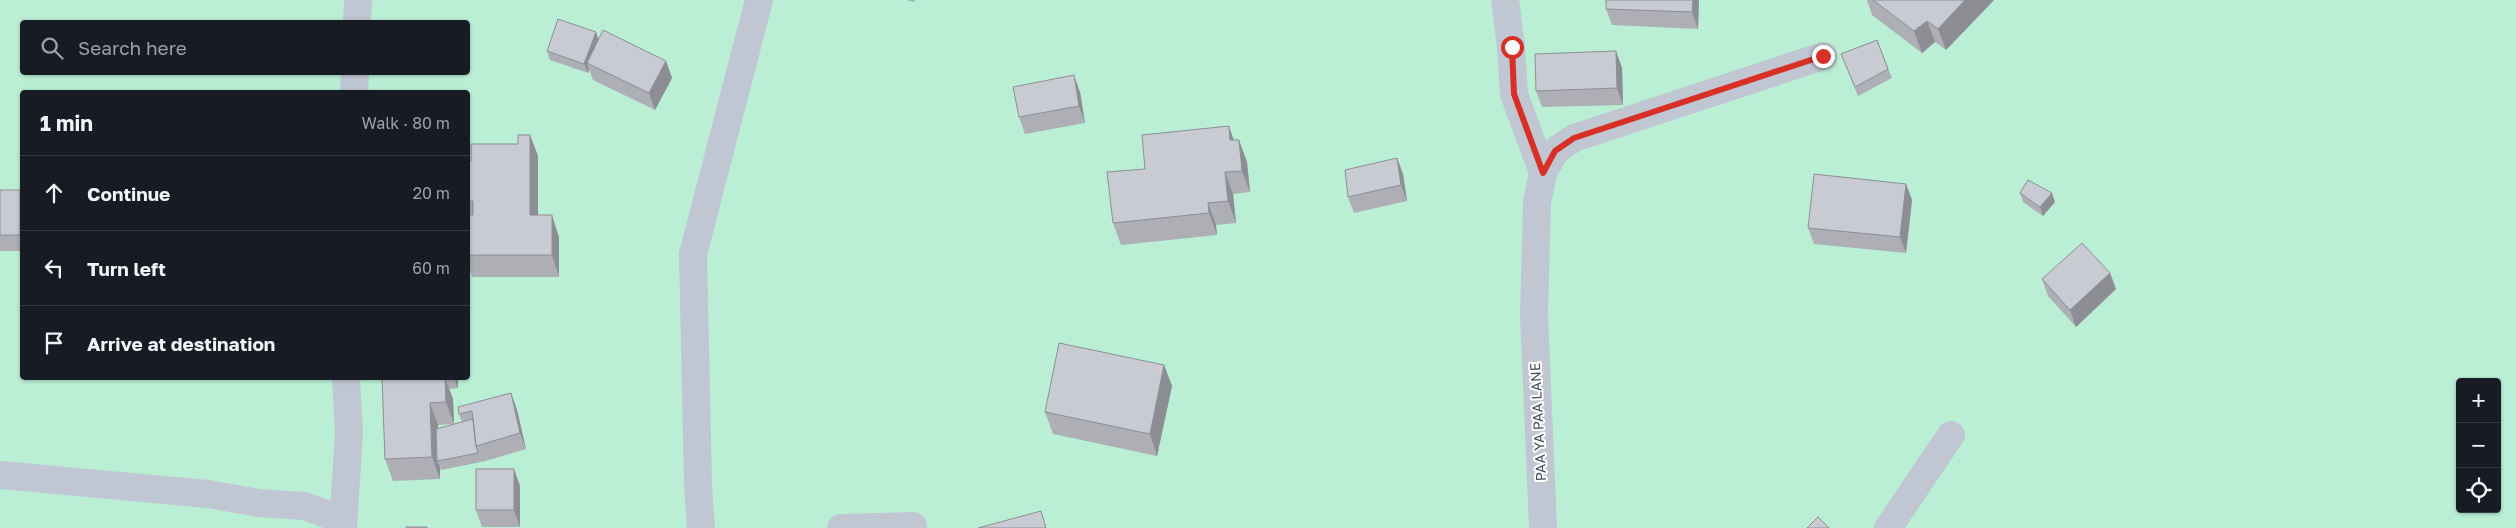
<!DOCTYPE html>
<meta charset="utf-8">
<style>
body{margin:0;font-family:"Golos Text",sans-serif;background:#20242c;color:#f1f3f6}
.controls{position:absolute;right:15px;bottom:15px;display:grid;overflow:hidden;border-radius:5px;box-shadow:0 1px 4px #0004}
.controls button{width:45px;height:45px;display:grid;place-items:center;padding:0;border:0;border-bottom:1px solid #363941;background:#171b24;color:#f1f3f6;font:25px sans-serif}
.stop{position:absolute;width:15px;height:15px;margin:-11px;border:4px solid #d93025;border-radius:50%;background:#fff}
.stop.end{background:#d93025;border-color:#fff;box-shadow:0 1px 5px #0008}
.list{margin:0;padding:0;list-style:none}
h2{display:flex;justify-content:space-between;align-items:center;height:65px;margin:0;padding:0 20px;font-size:21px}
h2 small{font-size:16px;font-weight:400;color:#9ea1a6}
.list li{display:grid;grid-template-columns:32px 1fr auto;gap:15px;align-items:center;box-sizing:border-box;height:75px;padding:0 20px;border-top:1px solid #363941}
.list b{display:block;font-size:19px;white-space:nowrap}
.list em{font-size:16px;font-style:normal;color:#9ea1a6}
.icon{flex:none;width:28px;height:28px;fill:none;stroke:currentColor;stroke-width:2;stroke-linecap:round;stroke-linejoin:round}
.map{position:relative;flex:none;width:2516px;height:528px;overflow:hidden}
.search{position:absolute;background:#171b24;box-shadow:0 1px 4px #0004;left:20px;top:20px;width:450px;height:55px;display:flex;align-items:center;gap:12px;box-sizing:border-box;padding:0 18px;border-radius:5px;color:#9ea1a6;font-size:19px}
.panel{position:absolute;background:#171b24;box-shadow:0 1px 4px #0004;left:20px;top:90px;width:450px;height:290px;border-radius:5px}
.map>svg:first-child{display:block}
.green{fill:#baefd6;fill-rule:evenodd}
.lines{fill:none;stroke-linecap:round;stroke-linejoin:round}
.minor{stroke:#c0c7d3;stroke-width:28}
.wall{fill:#adafb5;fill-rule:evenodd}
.shaded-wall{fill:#8d8e94}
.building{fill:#c9cbd3;stroke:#8d8e94}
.route{stroke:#d93025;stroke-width:6}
.labels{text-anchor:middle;stroke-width:4;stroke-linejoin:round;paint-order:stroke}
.street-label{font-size:14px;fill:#454d5b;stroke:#fff}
</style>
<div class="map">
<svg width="2516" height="528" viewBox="0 0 2516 528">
<rect width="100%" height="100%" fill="#f0eded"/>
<path class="green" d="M0,0H2516V528H0ZM22,22H468V72H22ZM22,92H468V378H22ZM2460,382H2497V509H2460Z"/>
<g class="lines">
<path class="minor" d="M1505,0L1511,47L1514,94L1543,173
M357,22L358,0
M354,92L355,72
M0,475L208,494L259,503L304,506L343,520
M343,528L349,432L346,378
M701,528L698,485L693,254L759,0
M841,528L913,526
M1543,528L1534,316L1537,203L1543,173L1555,151L1574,138L1823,56
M1888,528L1951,435"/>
</g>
<path class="wall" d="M906,0H915V2Z
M1606,0H1699L1698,29L1612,25L1606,9Z
M1867,0H1994L1946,50L1935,42L1922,53L1872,15Z
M596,32L598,39L666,61L672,78L655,110L593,80L589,69L588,73L550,60L547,51Z
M1877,40L1892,78L1858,96L1841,54Z
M1616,51L1622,68L1623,105L1542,107L1536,91Z
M1080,92L1085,123L1025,134L1019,117Z
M1229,126L1234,140H1239L1247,162L1250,192L1233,194L1236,223L1216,225L1217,235L1121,245L1113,223L1145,169Z
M530,135L538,156V215L559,237V277H472L468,264V161H471L518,144Z
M1397,158L1403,174L1407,201L1354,213L1348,197Z
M1906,184L1912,200L1906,253L1814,244L1808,228Z
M0,190H20L22,197V251H0Z
M2020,193L2055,202L2043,216L2023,202Z
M2110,273L2116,289L2076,327L2048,296L2042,279Z
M1164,365L1172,386L1157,456L1053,434L1045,412Z
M382,378H458V388L449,389L453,399L454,424L462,422L459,414L511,393L517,410L526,449L482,462L481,460V462L441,470L440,467V479L393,481L385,459ZM454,424L438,429V425Z
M514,469L520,486V527H482L476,510Z"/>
<path class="shaded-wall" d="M1693,0H1699L1698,29L1692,12Z
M1965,0H1994L1946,50L1938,29Z
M1927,21L1935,42L1922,53L1914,31Z
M596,32L599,41L587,63L589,69L588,73L584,64Z
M1616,51L1622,68L1623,105L1617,88Z
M666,61L672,78L655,110L649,93Z
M1074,75L1080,92L1085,123L1079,106Z
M1229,126L1236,148L1230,140Z
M530,135L538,156V237L530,215Z
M1239,140L1247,162L1250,192L1242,171Z
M1397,158L1403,174L1407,201L1401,185Z
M1225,172L1233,194L1236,223L1228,201Z
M1906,184L1912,200L1906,253L1900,237Z
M20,190L22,197V240L20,235Z
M2052,193L2055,202L2043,216L2040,207Z
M1208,203L1216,225L1217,235L1209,213Z
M552,215L559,237V277L552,255Z
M2110,273L2116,289L2076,327L2070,310Z
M1164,365L1172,386L1157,456L1150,434Z
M445,378L453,399L454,424L446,402Z
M454,378H458V388Z
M511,393L517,410L526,449L520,433Z
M430,403L438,425L439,461H437L440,467V479L432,457Z
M514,469L520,486V527L514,510Z"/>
<path class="building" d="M1606,0H1693L1692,12L1606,9Z
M1873,0H1965L1938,29L1927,21L1914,31Z
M558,19L596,32L584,64L547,51Z
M603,30L666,61L649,93L587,63Z
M1877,40L1888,69L1855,87L1841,54Z
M1616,51L1617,88L1536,91L1535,54Z
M1074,75L1079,106L1019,117L1013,87Z
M1229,126L1230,140H1239L1242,171L1225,172L1228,201L1208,203L1209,213L1113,223L1107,172L1145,169L1142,135Z
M518,135H530V215H552V255H468V215H473V201H468V161H471V144H518Z
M1397,158L1401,185L1348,197L1345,170Z
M1814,174L1906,184L1900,237L1808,228Z
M2028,180L2052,193L2040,207L2020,193Z
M0,190H20V235H0Z
M2082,243L2110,273L2070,310L2042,279Z
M1059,343L1164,365L1150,434L1045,412Z
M382,378H445L446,402L430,403L432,457L385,459Z
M511,393L520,433L476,446L472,411L459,414L458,407Z
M473,419L476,446L478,453L437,461L436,429Z
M476,469H514V510H476Z
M1041,511L1046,528H978Z
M1818,517L1829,528H1807Z
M406,527H427V528H406Z"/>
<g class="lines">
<path class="route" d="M1512,47L1514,94L1543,173L1555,151L1574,138L1823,56"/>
</g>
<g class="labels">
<g class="street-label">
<text transform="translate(1538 422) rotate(-93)" y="5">PAA YA PAA LANE</text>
</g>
</g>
</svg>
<div class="controls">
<button>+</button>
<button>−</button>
<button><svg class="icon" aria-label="locate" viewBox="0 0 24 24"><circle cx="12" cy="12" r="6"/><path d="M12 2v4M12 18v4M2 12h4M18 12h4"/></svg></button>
</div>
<div class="stop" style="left:1512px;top:47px"></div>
<div class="stop end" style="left:1823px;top:56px"></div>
<div class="search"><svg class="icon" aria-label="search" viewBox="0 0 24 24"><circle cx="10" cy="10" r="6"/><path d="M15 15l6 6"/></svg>Search here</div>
<section class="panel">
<h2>1 min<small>Walk · 80 m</small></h2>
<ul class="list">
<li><svg class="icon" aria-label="ahead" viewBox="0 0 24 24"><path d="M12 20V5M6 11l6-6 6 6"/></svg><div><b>Continue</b></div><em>20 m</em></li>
<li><svg class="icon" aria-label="left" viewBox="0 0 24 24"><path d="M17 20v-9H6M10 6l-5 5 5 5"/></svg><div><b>Turn left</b></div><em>60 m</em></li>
<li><svg class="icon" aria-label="arrive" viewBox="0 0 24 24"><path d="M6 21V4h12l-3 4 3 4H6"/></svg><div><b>Arrive at destination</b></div></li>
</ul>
</section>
</div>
